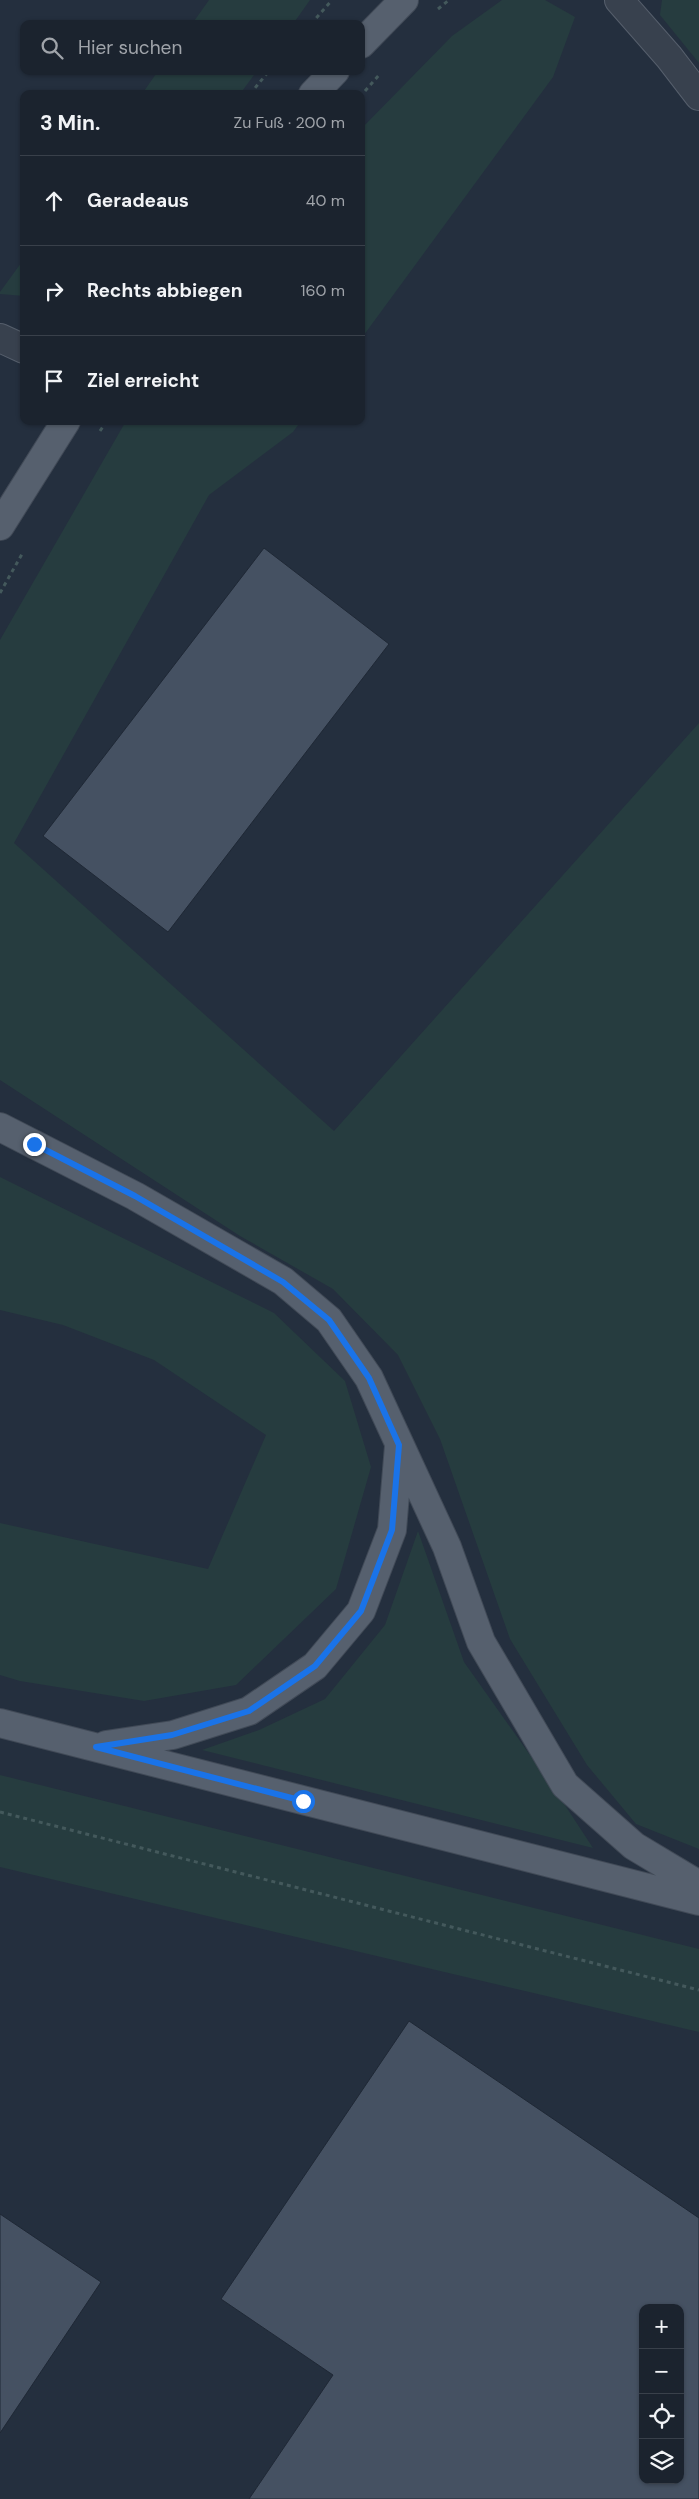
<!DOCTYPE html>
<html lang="de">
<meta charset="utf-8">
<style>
body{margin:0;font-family:"DM Sans",sans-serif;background:#282f3a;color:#f1f3f6}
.controls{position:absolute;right:15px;bottom:15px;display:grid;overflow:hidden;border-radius:10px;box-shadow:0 1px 4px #0004}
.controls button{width:45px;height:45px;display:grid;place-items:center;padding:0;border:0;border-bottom:1px solid #39404a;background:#1b232e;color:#f1f3f6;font:25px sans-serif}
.stop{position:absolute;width:15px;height:15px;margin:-11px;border:4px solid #1a73e8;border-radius:50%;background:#fff}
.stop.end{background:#1a73e8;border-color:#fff;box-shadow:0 1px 5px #0008}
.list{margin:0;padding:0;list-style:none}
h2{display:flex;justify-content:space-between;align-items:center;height:65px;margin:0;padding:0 20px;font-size:21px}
h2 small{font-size:16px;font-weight:400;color:#a0a4aa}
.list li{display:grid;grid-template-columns:32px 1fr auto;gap:15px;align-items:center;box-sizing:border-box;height:90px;padding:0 20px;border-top:1px solid #39404a}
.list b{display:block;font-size:19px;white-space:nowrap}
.list em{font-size:16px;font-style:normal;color:#a0a4aa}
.icon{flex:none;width:28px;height:28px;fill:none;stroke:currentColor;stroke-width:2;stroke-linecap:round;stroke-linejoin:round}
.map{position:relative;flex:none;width:699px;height:2499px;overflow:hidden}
.search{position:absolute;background:#1b232e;box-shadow:0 1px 4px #0004;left:20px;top:20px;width:345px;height:55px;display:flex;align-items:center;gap:12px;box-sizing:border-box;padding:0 18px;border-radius:10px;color:#a0a4aa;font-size:19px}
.panel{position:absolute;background:#1b232e;box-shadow:0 1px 4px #0004;left:20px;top:90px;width:345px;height:335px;border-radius:10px}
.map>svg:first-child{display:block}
.green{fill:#263c3f}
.building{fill:#455162;stroke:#1f2835;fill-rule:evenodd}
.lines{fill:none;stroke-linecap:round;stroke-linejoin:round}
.minor-casing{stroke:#565f6c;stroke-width:30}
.primary-casing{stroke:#414a57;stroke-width:30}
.path{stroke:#44595c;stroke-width:3;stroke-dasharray:4 4;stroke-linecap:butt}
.minor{stroke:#38414e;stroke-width:28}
.primary{stroke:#56606e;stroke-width:28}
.route{stroke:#1a73e8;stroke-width:6}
</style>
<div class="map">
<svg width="699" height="2499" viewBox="0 0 699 2499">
<rect width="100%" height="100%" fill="#242f3e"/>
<path class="green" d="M209,0H310L293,24H192Z
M502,0H545L575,17L553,77L361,339V129L452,36Z
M662,0H699V63L660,15Z
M158,71H257L240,94H142Z
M24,259V296L0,294V292Z
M126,421H301L293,432L209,495L14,843L334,1131L699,723V1849L636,1824L587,1765L510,1639L440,1439L398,1355L333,1289L240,1236L0,1080V640Z
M0,1177L274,1313L345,1381L371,1467L336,1589L236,1685L144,1701L20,1681L0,1675V1523L208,1569L266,1435L154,1360L63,1325L0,1310Z
M418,1531L464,1662L559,1796L593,1848L202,1750L259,1730L325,1699L385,1625Z
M0,1775L699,1949V2032L0,1867Z"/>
<path class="building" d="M264,548L389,644L168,932L43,836Z
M409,2021L699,2218V2499H249L333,2375L221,2299ZM643,2308H680V2480H643Z
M0,2214L101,2282L0,2433Z"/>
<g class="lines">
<defs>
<path id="minor" d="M619,0L669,57L699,96
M0,338L24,349"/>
<path id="primary" d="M361,44L404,0
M313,94L335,71
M0,526L66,421
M0,1127L135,1196L283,1281L329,1320L369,1378L447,1547L481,1642L565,1785L634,1846L699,1885
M0,1723L699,1901
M106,1745L173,1735L249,1711L315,1666L361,1611L392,1530L399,1446"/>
</defs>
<use href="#minor" class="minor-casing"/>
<use href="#primary" class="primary-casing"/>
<path class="path" d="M438,9L449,0
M311,24L332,0
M365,91L379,75
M250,94L269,71
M100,431L107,421
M0,593L22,554
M0,1812L699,1990"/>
<use href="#minor" class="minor"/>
<use href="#primary" class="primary"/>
</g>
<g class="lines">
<path class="route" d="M34,1144L135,1196L283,1282L329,1320L369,1378L399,1445L392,1530L361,1611L315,1666L249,1711L172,1735L96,1747L303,1801"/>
</g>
</svg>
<div class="controls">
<button>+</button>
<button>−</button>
<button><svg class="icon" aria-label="locate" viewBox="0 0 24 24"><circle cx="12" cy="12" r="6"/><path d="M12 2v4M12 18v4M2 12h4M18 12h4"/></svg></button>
<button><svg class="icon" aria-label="layers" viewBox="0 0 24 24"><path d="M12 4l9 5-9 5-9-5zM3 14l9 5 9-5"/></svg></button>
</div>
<div class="stop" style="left:303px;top:1801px"></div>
<div class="stop end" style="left:34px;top:1144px"></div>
<div class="search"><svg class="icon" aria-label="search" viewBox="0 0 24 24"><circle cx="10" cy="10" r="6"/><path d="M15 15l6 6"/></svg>Hier suchen</div>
<section class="panel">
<h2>3 Min.<small>Zu Fuß · 200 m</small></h2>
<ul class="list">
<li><svg class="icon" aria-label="ahead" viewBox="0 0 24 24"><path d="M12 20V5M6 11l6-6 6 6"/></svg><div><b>Geradeaus</b></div><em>40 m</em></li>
<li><svg class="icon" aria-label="right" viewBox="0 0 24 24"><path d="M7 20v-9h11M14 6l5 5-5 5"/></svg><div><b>Rechts abbiegen</b></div><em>160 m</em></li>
<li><svg class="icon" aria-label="arrive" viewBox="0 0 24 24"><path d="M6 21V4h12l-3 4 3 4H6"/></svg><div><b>Ziel erreicht</b></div></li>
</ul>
</section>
</div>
